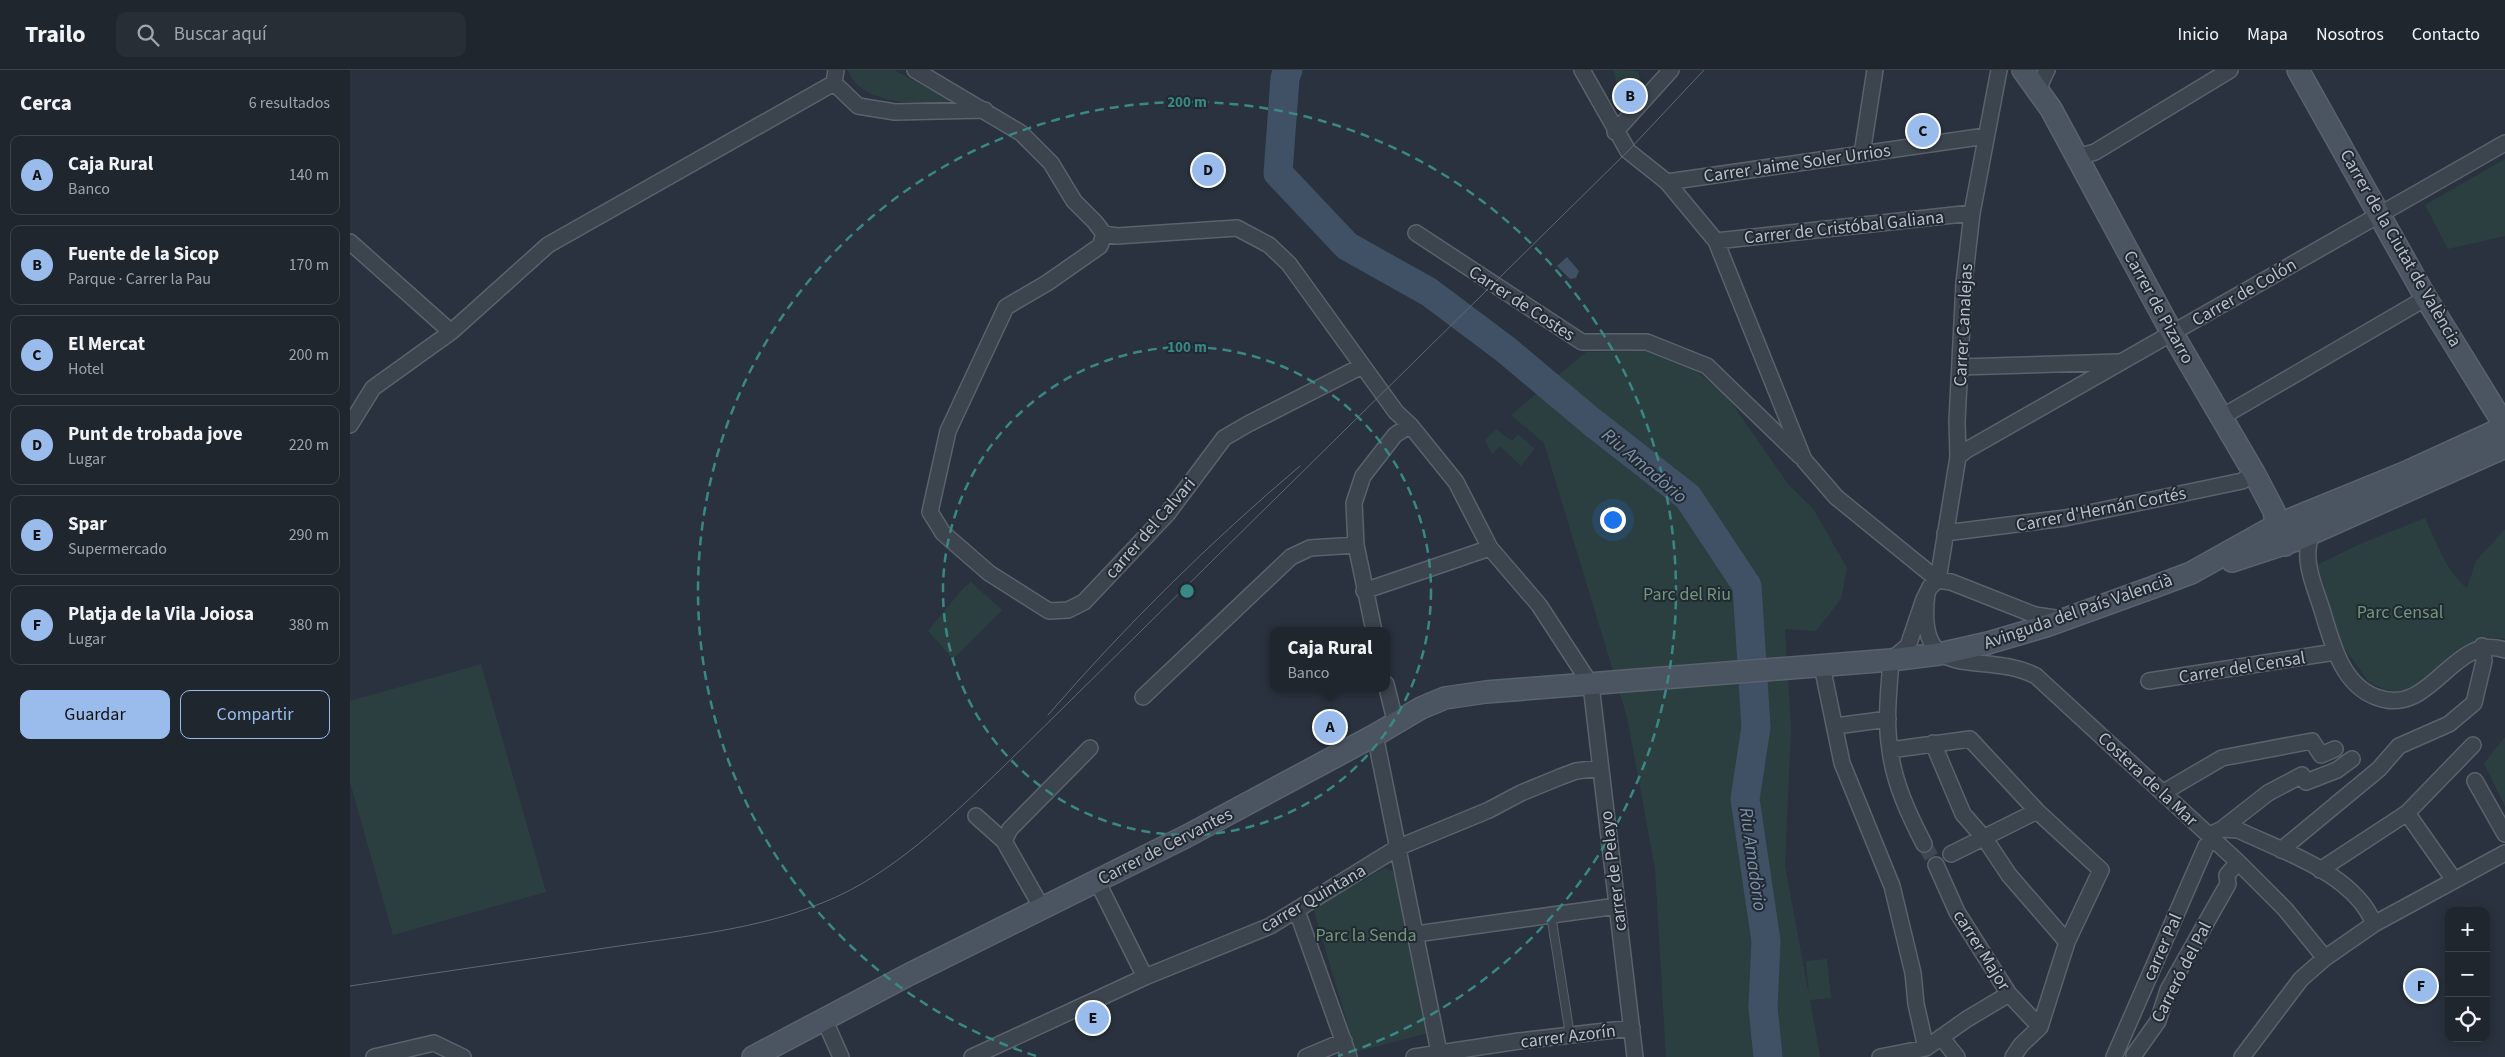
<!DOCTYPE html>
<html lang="es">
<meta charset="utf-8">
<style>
body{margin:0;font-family:"Source Sans 3",sans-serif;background:#272e36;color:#f1f3f6}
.controls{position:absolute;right:15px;bottom:15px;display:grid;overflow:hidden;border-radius:10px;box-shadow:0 2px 12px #0003}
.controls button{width:45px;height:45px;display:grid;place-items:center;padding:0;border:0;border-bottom:1px solid #3c434a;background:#1f262e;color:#f1f3f6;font:25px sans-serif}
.you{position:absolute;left:1262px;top:449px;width:18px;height:18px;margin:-12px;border:4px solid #fff;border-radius:50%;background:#1a73e8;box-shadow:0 0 0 8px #1a73e833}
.badge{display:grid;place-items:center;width:32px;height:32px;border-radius:50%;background:#9abced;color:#111;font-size:16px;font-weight:700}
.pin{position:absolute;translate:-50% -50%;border:2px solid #fff;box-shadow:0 1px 5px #0006}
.popup{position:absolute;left:920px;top:557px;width:120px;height:65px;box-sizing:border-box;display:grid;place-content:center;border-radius:10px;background:#1f262e;filter:drop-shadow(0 1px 4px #0005);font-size:16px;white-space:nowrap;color:#a1a5aa}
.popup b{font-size:19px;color:#f1f3f6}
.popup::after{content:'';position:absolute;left:50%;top:100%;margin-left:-10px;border:10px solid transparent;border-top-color:#1f262e}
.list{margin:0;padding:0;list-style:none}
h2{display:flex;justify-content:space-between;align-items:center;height:65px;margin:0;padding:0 20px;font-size:21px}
h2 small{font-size:16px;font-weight:400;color:#a1a5aa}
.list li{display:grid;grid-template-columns:32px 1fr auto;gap:15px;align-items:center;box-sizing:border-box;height:80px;margin:0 10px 10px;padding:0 10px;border:1px solid #3c434a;border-radius:10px}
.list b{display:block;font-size:19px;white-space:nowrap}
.list p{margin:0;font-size:16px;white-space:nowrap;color:#a1a5aa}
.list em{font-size:16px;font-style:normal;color:#a1a5aa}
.actions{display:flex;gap:10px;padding:15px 20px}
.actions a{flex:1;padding:11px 0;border:1px solid #9abced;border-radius:10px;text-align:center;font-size:18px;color:#9abced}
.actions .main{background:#9abced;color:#111}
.icon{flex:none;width:28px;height:28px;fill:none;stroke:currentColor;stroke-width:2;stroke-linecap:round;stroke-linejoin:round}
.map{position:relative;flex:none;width:2155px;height:987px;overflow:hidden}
header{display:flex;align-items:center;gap:30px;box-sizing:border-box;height:70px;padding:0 25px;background:#1f262e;border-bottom:1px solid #3c434a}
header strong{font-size:24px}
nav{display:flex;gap:28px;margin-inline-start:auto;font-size:18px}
.search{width:350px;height:45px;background:#272e36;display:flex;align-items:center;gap:12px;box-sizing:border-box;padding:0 18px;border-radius:10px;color:#a1a5aa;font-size:19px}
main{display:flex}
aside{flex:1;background:#1f262e}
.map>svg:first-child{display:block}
.green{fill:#2c3f40}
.water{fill:#405165}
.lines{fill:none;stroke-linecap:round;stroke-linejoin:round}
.river{stroke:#405165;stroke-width:29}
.street-tunnel{stroke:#3f4753;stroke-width:15;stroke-dasharray:15 8;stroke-linecap:butt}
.lane-casing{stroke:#5a626c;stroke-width:10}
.street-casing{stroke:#5a626c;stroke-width:18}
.secondary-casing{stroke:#5a626c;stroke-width:24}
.lane{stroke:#3c444e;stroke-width:8}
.street{stroke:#3c444e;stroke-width:15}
.secondary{stroke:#4b5461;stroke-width:21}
.tram{stroke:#5f6875;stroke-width:1}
.ring{fill:none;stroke:#3a8885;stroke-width:2.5;stroke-dasharray:9 6}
.labels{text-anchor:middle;stroke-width:4;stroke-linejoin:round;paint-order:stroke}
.street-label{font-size:18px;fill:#b9bfc9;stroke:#212933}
.park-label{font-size:18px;fill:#73977a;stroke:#212933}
.water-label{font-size:19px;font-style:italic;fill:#7d91a8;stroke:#212933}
.centre{fill:#3a8885;stroke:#212933;stroke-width:2.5}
.ring-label{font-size:15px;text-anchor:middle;font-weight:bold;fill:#3a8885;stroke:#212933;stroke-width:4;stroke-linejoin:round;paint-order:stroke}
</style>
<header>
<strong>Trailo</strong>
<div class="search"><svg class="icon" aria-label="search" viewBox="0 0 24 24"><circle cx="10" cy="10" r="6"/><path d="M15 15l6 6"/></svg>Buscar aquí</div>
<nav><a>Inicio</a><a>Mapa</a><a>Nosotros</a><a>Contacto</a></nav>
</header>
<main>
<aside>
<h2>Cerca<small>6 resultados</small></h2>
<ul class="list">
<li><span class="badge">A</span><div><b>Caja Rural</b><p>Banco</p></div><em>140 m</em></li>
<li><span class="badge">B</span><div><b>Fuente de la Sicop</b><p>Parque · Carrer la Pau</p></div><em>170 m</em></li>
<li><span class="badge">C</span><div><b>El Mercat</b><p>Hotel</p></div><em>200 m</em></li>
<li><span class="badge">D</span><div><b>Punt de trobada jove</b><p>Lugar</p></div><em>220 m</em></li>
<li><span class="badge">E</span><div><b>Spar</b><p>Supermercado</p></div><em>290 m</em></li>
<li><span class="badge">F</span><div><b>Platja de la Vila Joiosa</b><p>Lugar</p></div><em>380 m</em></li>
</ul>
<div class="actions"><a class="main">Guardar</a><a>Compartir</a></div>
</aside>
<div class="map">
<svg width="2155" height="987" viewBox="0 0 2155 987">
<rect width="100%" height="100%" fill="#29323e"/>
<path class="green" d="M498,0H544L599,30L597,35C567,33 510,35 498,0Z
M1263,0L1288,1L1291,12L1298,16L1278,38L1273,35Z
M2155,89V166L2098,179L2075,135Z
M1297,281L1347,302L1376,325L1439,415L1464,440L1497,498L1491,529L1466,561L1435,559L1441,658L1435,795L1459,926L1456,891L1477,889L1481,928L1460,930L1470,987H1316L1305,798L1277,647L1194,373L1161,345L1236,282Z
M1146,359L1162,371L1168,364L1185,379L1171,396L1150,376L1142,384L1135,370Z
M2075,448C2086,471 2096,502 2117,518L2126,491L2155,459V569C2119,561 2095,598 2068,615C2061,619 2050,621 2042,623L2019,612L1987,568L1974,514L1967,495L2010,474Z
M621,512L652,540L603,589L578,561L614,517Z
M131,594L196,822L43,865L0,712V631Z
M2155,667V737L2134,693Z
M1035,798L1042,801L1047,808L1078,963L1006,982L963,838Z"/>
<path class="water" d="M1217,187L1229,201L1226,208L1220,209L1207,196Z"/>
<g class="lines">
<path class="river" d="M938,0L935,8L928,103L997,176L1079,222L1155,279L1242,352L1338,427L1397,516L1406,657L1395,729L1416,871L1413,937L1418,987"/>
<path class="street-tunnel" d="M1574,774L1586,795"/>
<defs>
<path id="lane" d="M1201,845L1220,965"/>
<path id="street" d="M486,0L484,13L508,36L545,42L635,40
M565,0L671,63L701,93L724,131L745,152L754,164L767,166L887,158L919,175L939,194L1046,342L1060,355L1106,412L1140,478L1189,535L1241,615L1285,987
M1232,0L1278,81L1317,112L1366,171L1454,390L1486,427L1588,510
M1688,19L1697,0
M1265,62L1321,0
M1512,84L1525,0
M1727,87L1745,82L1880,0
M1317,112L1636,66
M1066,163L1232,272H1297L1357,296L1450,386
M754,164L750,176L697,213L656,237L598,361L580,442L593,463L639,503L699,541L718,540L734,532L818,443L874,368L898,354L1012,296
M1366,171L1622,143
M0,172L101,262
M1610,297L1769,292
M1870,348L2076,228
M0,355L23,318L101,262L198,175L484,13
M1608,387L1615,381L2155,73
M1595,463L1715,448L1892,411L1904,403
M1962,463C1951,489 1964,514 1972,540C1982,572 1991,614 2026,627C2082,649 2102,562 2155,580
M1588,510L1608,387L1607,351L1614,213L1622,143L1649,0
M1014,521L1140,478
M1577,523C1565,619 1632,578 1686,606L1888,792L1935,839L1975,888
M1024,561L1006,475L1004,433L1013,406L1045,365L1060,355
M1472,596L1492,693L1542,816L1563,903L1566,934L1576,978
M1799,611L1985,582
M1036,614L1046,654
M793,627L941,487L960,478L1006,475
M1486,656L1538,649
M1025,665L1089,982
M1583,673L1613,744L1635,769L1659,805L1717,872
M1540,680L1620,669L1687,741L1751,800L1717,872L1690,957L1671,975L1663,987
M2125,711L2155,764
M1814,722L1872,688L1962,671L1971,685L1985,679
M2057,743L2104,810
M626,746L654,771
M1872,759L1918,723L1952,705L1956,712L1987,700L2002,689
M1860,765L1872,759L1888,760C1932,781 2005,804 2024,854
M1574,774C1559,745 1544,713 1540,680C1535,650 1539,620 1541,590L1558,576L1574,529L1580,517L1588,510L1601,512L1685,545L1712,549
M1931,780L2029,699L2049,676L2099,654L2124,633L2134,591L2132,576
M1601,784L1687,741
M1586,795L1607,842L1659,924L1690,957
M1970,800L2057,743L2123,675
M747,811L795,907
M692,838L654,771L660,759L740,678
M947,841L999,987
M1066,864L1267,836
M474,949L491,987
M1591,967L1607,987
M1784,985L1808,951L1818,920L1878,814L1877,805L1888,792
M24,987L84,973L113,987
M622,987L795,907L920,856L1047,778L1139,740L1171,723L1210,707L1226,701L1250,698
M956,987L994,971
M1064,987L1169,971L1282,958
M1530,987L1576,978L1617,949L1659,924
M1764,987L1856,776L1862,769
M1892,987L1951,909L1975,888L2024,854L2155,783"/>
<path id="secondary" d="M1673,0L1701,39L1822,263L1904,403L1924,441L1928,468L1935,475
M1948,0L2076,228L2155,356
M1882,491L1949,469L2155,377
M403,987L560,904L837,766L1027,664L1071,638L1095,628L1136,622L1541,590L1589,584L1638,573L1696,556L1801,518L1841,503L1927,455L2059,401L2155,357"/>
</defs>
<use href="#lane" class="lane-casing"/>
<use href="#street" class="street-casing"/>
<use href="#secondary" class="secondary-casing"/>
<use href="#lane" class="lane"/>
<use href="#street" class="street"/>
<use href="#secondary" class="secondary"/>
<path class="tram" d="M698,645C775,556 860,472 950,396
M0,916C90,902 180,889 269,876C337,866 408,859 472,833C541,806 597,750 650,700L1278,81L1354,0"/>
</g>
<g class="ring">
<circle cx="837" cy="521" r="244"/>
<path d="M686 986A489 489 0 1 1 988 986"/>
</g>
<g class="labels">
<g class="street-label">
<text transform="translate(1447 93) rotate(-8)" y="6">Carrer Jaime Soler Urrios</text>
<text transform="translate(1494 157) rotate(-6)" y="6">Carrer de Cristóbal Galiana</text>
<text transform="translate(2051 178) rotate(60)" y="6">Carrer de la Ciutat de València</text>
<text transform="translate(1894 222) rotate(-30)" y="6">Carrer de Colón</text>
<text transform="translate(1172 233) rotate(33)" y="6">Carrer de Costes</text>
<text transform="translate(1809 237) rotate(61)" y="6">Carrer de Pizarro</text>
<text transform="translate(1613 255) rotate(-87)" y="6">Carrer Canalejas</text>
<text transform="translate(1751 439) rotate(-11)" y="6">Carrer d'Hernán Cortés</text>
<text transform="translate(800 458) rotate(-49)" y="6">carrer del Calvari</text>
<text transform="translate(1728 541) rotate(-19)" y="6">Avinguda del País Valencià</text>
<text transform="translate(1892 597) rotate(-9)" y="6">Carrer del Censal</text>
<text transform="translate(1798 709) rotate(43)" y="6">Costera de la Mar</text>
<text transform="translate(815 776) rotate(-27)" y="6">Carrer de Cervantes</text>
<text transform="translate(1263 801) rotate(-97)" y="6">carrer de Pelayo</text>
<text transform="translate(963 828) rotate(-30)" y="6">carrer Quintana</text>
<text transform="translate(1812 877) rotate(-66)" y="6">carrer Pal</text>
<text transform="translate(1632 880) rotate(58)" y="6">carrer Major</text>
<text transform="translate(1831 902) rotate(-63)" y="6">Carreró del Pal</text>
<text transform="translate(1218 966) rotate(-7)" y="6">carrer Azorín</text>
</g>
<g class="park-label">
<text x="1337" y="530">Parc del Riu</text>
<text x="2050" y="548">Parc Censal</text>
<text x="1016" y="871">Parc la Senda</text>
</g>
<g class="water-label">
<text transform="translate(1295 395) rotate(40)" y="7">Riu Amadòrio</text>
<text transform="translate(1404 789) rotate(82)" y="7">Riu Amadòrio</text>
</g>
</g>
<circle cx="837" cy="521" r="8" class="centre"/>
<g class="ring-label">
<text x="837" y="37">200 m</text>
<text x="837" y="282">100 m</text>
</g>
</svg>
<div class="controls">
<button>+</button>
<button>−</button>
<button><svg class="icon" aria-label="locate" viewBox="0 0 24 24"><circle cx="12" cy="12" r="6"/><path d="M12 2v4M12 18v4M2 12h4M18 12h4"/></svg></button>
</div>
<div class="you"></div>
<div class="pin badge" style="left:980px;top:657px">A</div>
<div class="popup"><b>Caja Rural</b>Banco</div>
<div class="pin badge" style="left:1280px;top:26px">B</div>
<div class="pin badge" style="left:1573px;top:61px">C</div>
<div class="pin badge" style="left:858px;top:100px">D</div>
<div class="pin badge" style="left:743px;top:948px">E</div>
<div class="pin badge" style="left:2071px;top:916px">F</div>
</div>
</main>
